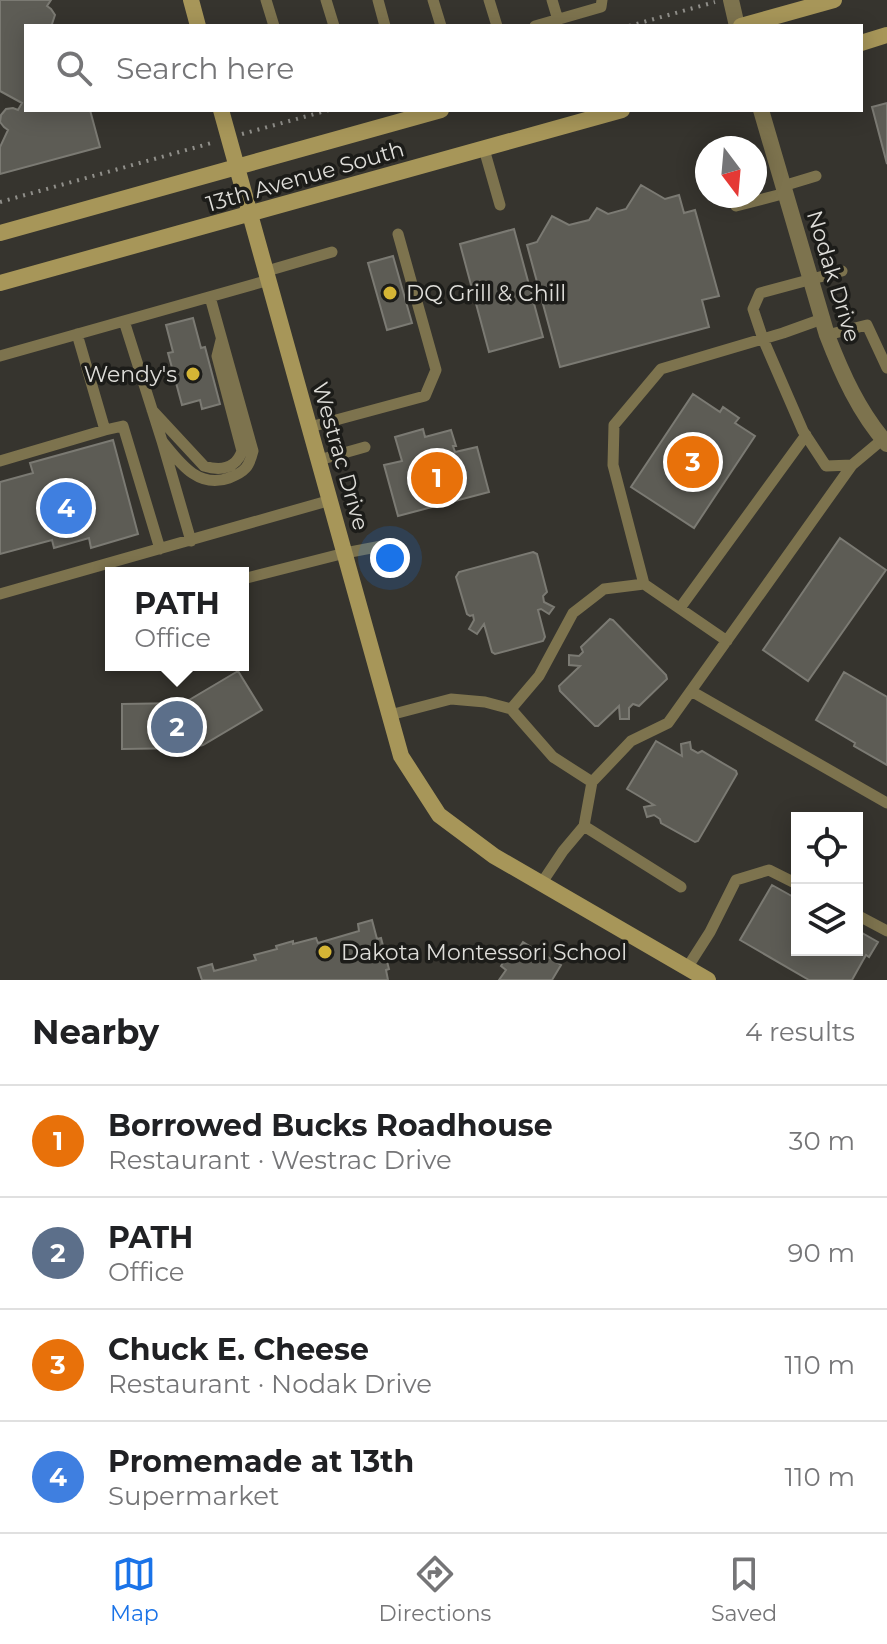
<!DOCTYPE html>
<meta charset="utf-8">
<style>
body{margin:0;font-family:Montserrat,sans-serif;background:#f2f2f2;color:#202124}
.controls{position:absolute;right:24px;bottom:24px;display:grid;overflow:hidden;border-radius:0px;box-shadow:0 4px 20px #0003}
.controls button{width:72px;height:72px;display:grid;place-items:center;padding:0;border:0;border-bottom:2px solid #e0e0e0;background:#fff;color:#202124;font:40px sans-serif}
.compass{position:absolute;left:695px;top:136px;width:72px;height:72px;border-radius:50%;background:#fff;box-shadow:0 4px 20px #0003;rotate:164deg}
.you{position:absolute;left:390px;top:558px;width:28px;height:28px;margin:-20px;border:6px solid #fff;border-radius:50%;background:#1a73e8;box-shadow:0 0 0 12px #1a73e833}
.badge{display:grid;place-items:center;width:52px;height:52px;border-radius:50%;background:#1a73e8;color:#fff;font-size:26px;font-weight:700}
.pin{position:absolute;translate:-50% -50%;border:4px solid #fff;box-shadow:0 2px 8px #0006}
.popup{position:absolute;left:105px;top:567px;width:144px;height:104px;box-sizing:border-box;display:grid;place-content:center;border-radius:0px;background:#fff;filter:drop-shadow(0 2px 6px #0005);font-size:26px;white-space:nowrap;color:#757577}
.popup b{font-size:30px;color:#202124}
.popup::after{content:'';position:absolute;left:50%;top:100%;margin-left:-16px;border:16px solid transparent;border-top-color:#fff}
.list{margin:0;padding:0;list-style:none}
h2{display:flex;justify-content:space-between;align-items:center;height:104px;margin:0;padding:0 32px;font-size:34px}
h2 small{font-size:26px;font-weight:400;color:#757577}
.list li{display:grid;grid-template-columns:52px 1fr auto;gap:24px;align-items:center;box-sizing:border-box;height:112px;padding:0 32px;border-top:2px solid #e0e0e0}
.list b{display:block;font-size:30px;white-space:nowrap}
.list p{margin:0;font-size:26px;white-space:nowrap;color:#757577}
.list em{font-size:26px;font-style:normal;color:#757577}
.icon{flex:none;width:44px;height:44px;fill:none;stroke:currentColor;stroke-width:2;stroke-linecap:round;stroke-linejoin:round}
.map{position:relative;flex:none;width:887px;height:980px;overflow:hidden}
.search{position:absolute;background:#fff;box-shadow:0 4px 20px #0003;left:24px;right:24px;top:24px;height:88px;display:flex;align-items:center;gap:20px;box-sizing:border-box;padding:0 28px;border-radius:0px;color:#757577;font-size:30px}
.sheet{height:552px;background:#fff}
nav{display:flex;justify-content:space-around;align-items:center;box-sizing:border-box;height:112px;border-top:2px solid #e0e0e0;background:#fff;font-size:22px;color:#757577}
nav a{display:grid;justify-items:center;gap:4px}
nav .on{color:#1a73e8}
.map>svg:first-child{display:block}
.building{fill:#5d5c55;stroke:#7b7a73;stroke-width:2}
.lines{fill:none;stroke-linecap:round;stroke-linejoin:round}
.path{stroke:#908f8a;stroke-width:4;stroke-dasharray:2 6;stroke-linecap:butt}
.lane{stroke:#7d734e;stroke-width:11}
.street{stroke:#7d734e;stroke-width:16}
.secondary{stroke:#a79659;stroke-width:16}
.poi-dot{fill:#d5b535;stroke:#1c1c19;stroke-width:3}
.labels{text-anchor:middle;stroke-width:7;stroke-linejoin:round;paint-order:stroke}
.street-label{font-size:22px;fill:#deddd9;stroke:#1c1c19}
.poi-label{font-size:22px;fill:#deddd9;stroke:#1c1c19;text-anchor:start}
</style>
<div class="map">
<svg width="887" height="980" viewBox="0 0 887 980">
<rect width="100%" height="100%" fill="#36342e"/>
<path class="building" d="M0,0H51L47,6L51,9L55,15L52,24L50,26H26V110H90L100,147L0,174V147L8,130L4,127L0,122L1,115L6,109L13,108L18,110L22,103L0,91Z
M887,103V164L872,107Z
M641,185L665,199L679,195L684,213L695,210L719,296L702,300L709,327L560,367L527,245L537,242L552,216L569,225L589,220L597,208L608,214L626,209Z
M514,229L543,337L489,352L460,244Z
M393,256L412,323L387,330L368,263Z
M193,318L201,348L205,347L220,404L202,409L200,400L182,405L168,353L173,352L166,325Z
M693,394L720,412L723,407L739,418L735,423L755,436L694,528L631,487Z
M423,429L425,437L451,430L456,446H453L455,452L477,447L489,492L398,516L384,465L402,461L395,437Z
M113,440L138,534L91,548L89,538L54,548L52,540L0,554V482L33,473L30,463Z
M840,538L886,570L808,681L763,650Z
M533,552L537,554L547,592L543,596L544,602L554,607L549,614L541,609L538,610L545,637L543,641L495,654L492,652L484,624L477,634L469,629L474,620L473,615L470,616L467,614L456,577L459,572Z
M610,619L613,620L666,675L667,679L639,706L633,704L629,708V719H620L619,706L598,726H595L560,691L559,686L580,666L569,665V655L579,656L583,652L581,647Z
M238,671L262,710L203,745L191,748L122,749V704L184,703Z
M844,672L887,697V765L854,746L855,743L816,720Z
M656,741L682,756L681,744L690,742L691,749L698,753L702,751L736,771L737,774L698,841L695,842L661,823L660,819L654,815L647,817L644,807L654,805L627,789Z
M772,885L797,899V950H857V934L860,935L862,933L878,942L869,957L866,955L852,980H809L740,940Z
M372,920L377,939L381,938L389,969L386,970L388,980H202L198,968L212,964L214,971L256,960L254,955L277,949L276,946L293,941V944L316,938L318,943L359,931L358,924Z
M523,942L561,965L552,980H499L506,970L501,966L507,956L512,959Z"/>
<g class="lines">
<path class="path" d="M629,26L715,2
M242,134L329,110
M0,202L215,142"/>
<path class="lane" d="M266,0L274,26
M326,0L334,26
M378,0L385,26
M433,0L441,26
M489,0L497,26
M552,0L558,20
M535,26L601,7L602,0
M484,149L500,205
M783,186L816,176
M736,206L786,193
M267,271L332,252
M842,271L760,293L753,309L763,339L803,431L826,466L852,465L883,439
M124,321L162,441L191,541
M827,335L867,325L887,368
M0,356L269,280
M152,410L204,466C220,471 236,469 242,451L217,356L221,340
M310,427L425,396L436,370L398,234
M105,430L123,426L160,549
M162,441C180,463 198,489 229,478C245,472 249,467 253,451L210,297
M319,460L365,447
M0,461L105,430L77,334
M243,579L345,553L392,544
M644,584L727,641
M0,594L331,500
M680,608L806,435
M691,691L887,803
M511,709L539,676L573,613L604,589L644,584L613,465L614,425L661,369L783,333L822,319
M390,715L451,699L485,702L511,709L553,757L592,782L584,826L681,887
M592,782L631,741L668,723L852,465
M541,884L563,851L584,826
M857,915L887,931
M687,968L710,932L736,880L769,870L797,884"/>
<path class="street" d="M731,0L737,26
M761,110L827,335C842,374 859,412 887,444"/>
<path class="secondary" d="M191,0L198,26
M741,26L834,0
M861,43L887,35
M221,110L401,756L439,815L494,856L708,980
M0,233L441,110
M0,283L622,110"/>
</g>
<g class="poi-dot">
<circle cx="390" cy="293" r="8"/>
<circle cx="193" cy="374" r="8"/>
<circle cx="325" cy="952" r="8"/>
</g>
<g class="labels">
<g class="street-label">
<text transform="translate(305 176) rotate(-16)" y="8">13th Avenue South</text>
<text transform="translate(834 276) rotate(73)" y="8">Nodak Drive</text>
<text transform="translate(341 456) rotate(74)" y="8">Westrac Drive</text>
</g>
<g class="poi-label">
<text x="406" y="301">DQ Grill &amp; Chill</text>
<text x="177" y="382" text-anchor="end">Wendy's</text>
<text x="341" y="960">Dakota Montessori School</text>
</g>
</g>
</svg>
<div class="controls">
<button><svg class="icon" aria-label="locate" viewBox="0 0 24 24"><circle cx="12" cy="12" r="6"/><path d="M12 2v4M12 18v4M2 12h4M18 12h4"/></svg></button>
<button><svg class="icon" aria-label="layers" viewBox="0 0 24 24"><path d="M12 4l9 5-9 5-9-5zM3 14l9 5 9-5"/></svg></button>
</div>
<svg class="compass" viewBox="-18 -18 36 36"><path d="M0-13l5 13h-10z" fill="#e53935"/><path d="M0 13l5-13h-10z" fill="#757577"/></svg>
<div class="you"></div>
<div class="pin badge" style="left:437px;top:478px;background:#e8710a">1</div>
<div class="pin badge" style="left:177px;top:727px;background:#5c6f8a">2</div>
<div class="popup"><b>PATH</b>Office</div>
<div class="pin badge" style="left:693px;top:462px;background:#e8710a">3</div>
<div class="pin badge" style="left:66px;top:508px;background:#3f7fe0">4</div>
<div class="search"><svg class="icon" aria-label="search" viewBox="0 0 24 24"><circle cx="10" cy="10" r="6"/><path d="M15 15l6 6"/></svg>Search here</div>
</div>
<section class="sheet">
<h2>Nearby<small>4 results</small></h2>
<ul class="list">
<li><span class="badge" style="background:#e8710a">1</span><div><b>Borrowed Bucks Roadhouse</b><p>Restaurant · Westrac Drive</p></div><em>30 m</em></li>
<li><span class="badge" style="background:#5c6f8a">2</span><div><b>PATH</b><p>Office</p></div><em>90 m</em></li>
<li><span class="badge" style="background:#e8710a">3</span><div><b>Chuck E. Cheese</b><p>Restaurant · Nodak Drive</p></div><em>110 m</em></li>
<li><span class="badge" style="background:#3f7fe0">4</span><div><b>Promemade at 13th</b><p>Supermarket</p></div><em>110 m</em></li>
</ul>
</section>
<nav>
<a class="on"><svg class="icon" aria-label="map" viewBox="0 0 24 24"><path d="M3 6l6-2 6 2 6-2v14l-6 2-6-2-6 2zM9 4v14M15 6v14"/></svg>Map</a>
<a><svg class="icon" aria-label="directions" viewBox="0 0 24 24"><path d="M12 3l9 9-9 9-9-9zM9 14v-3h6M13 9l2 2-2 2"/></svg>Directions</a>
<a><svg class="icon" aria-label="saved" viewBox="0 0 24 24"><path d="M7 4h10v16l-5-4-5 4z"/></svg>Saved</a>
</nav>
